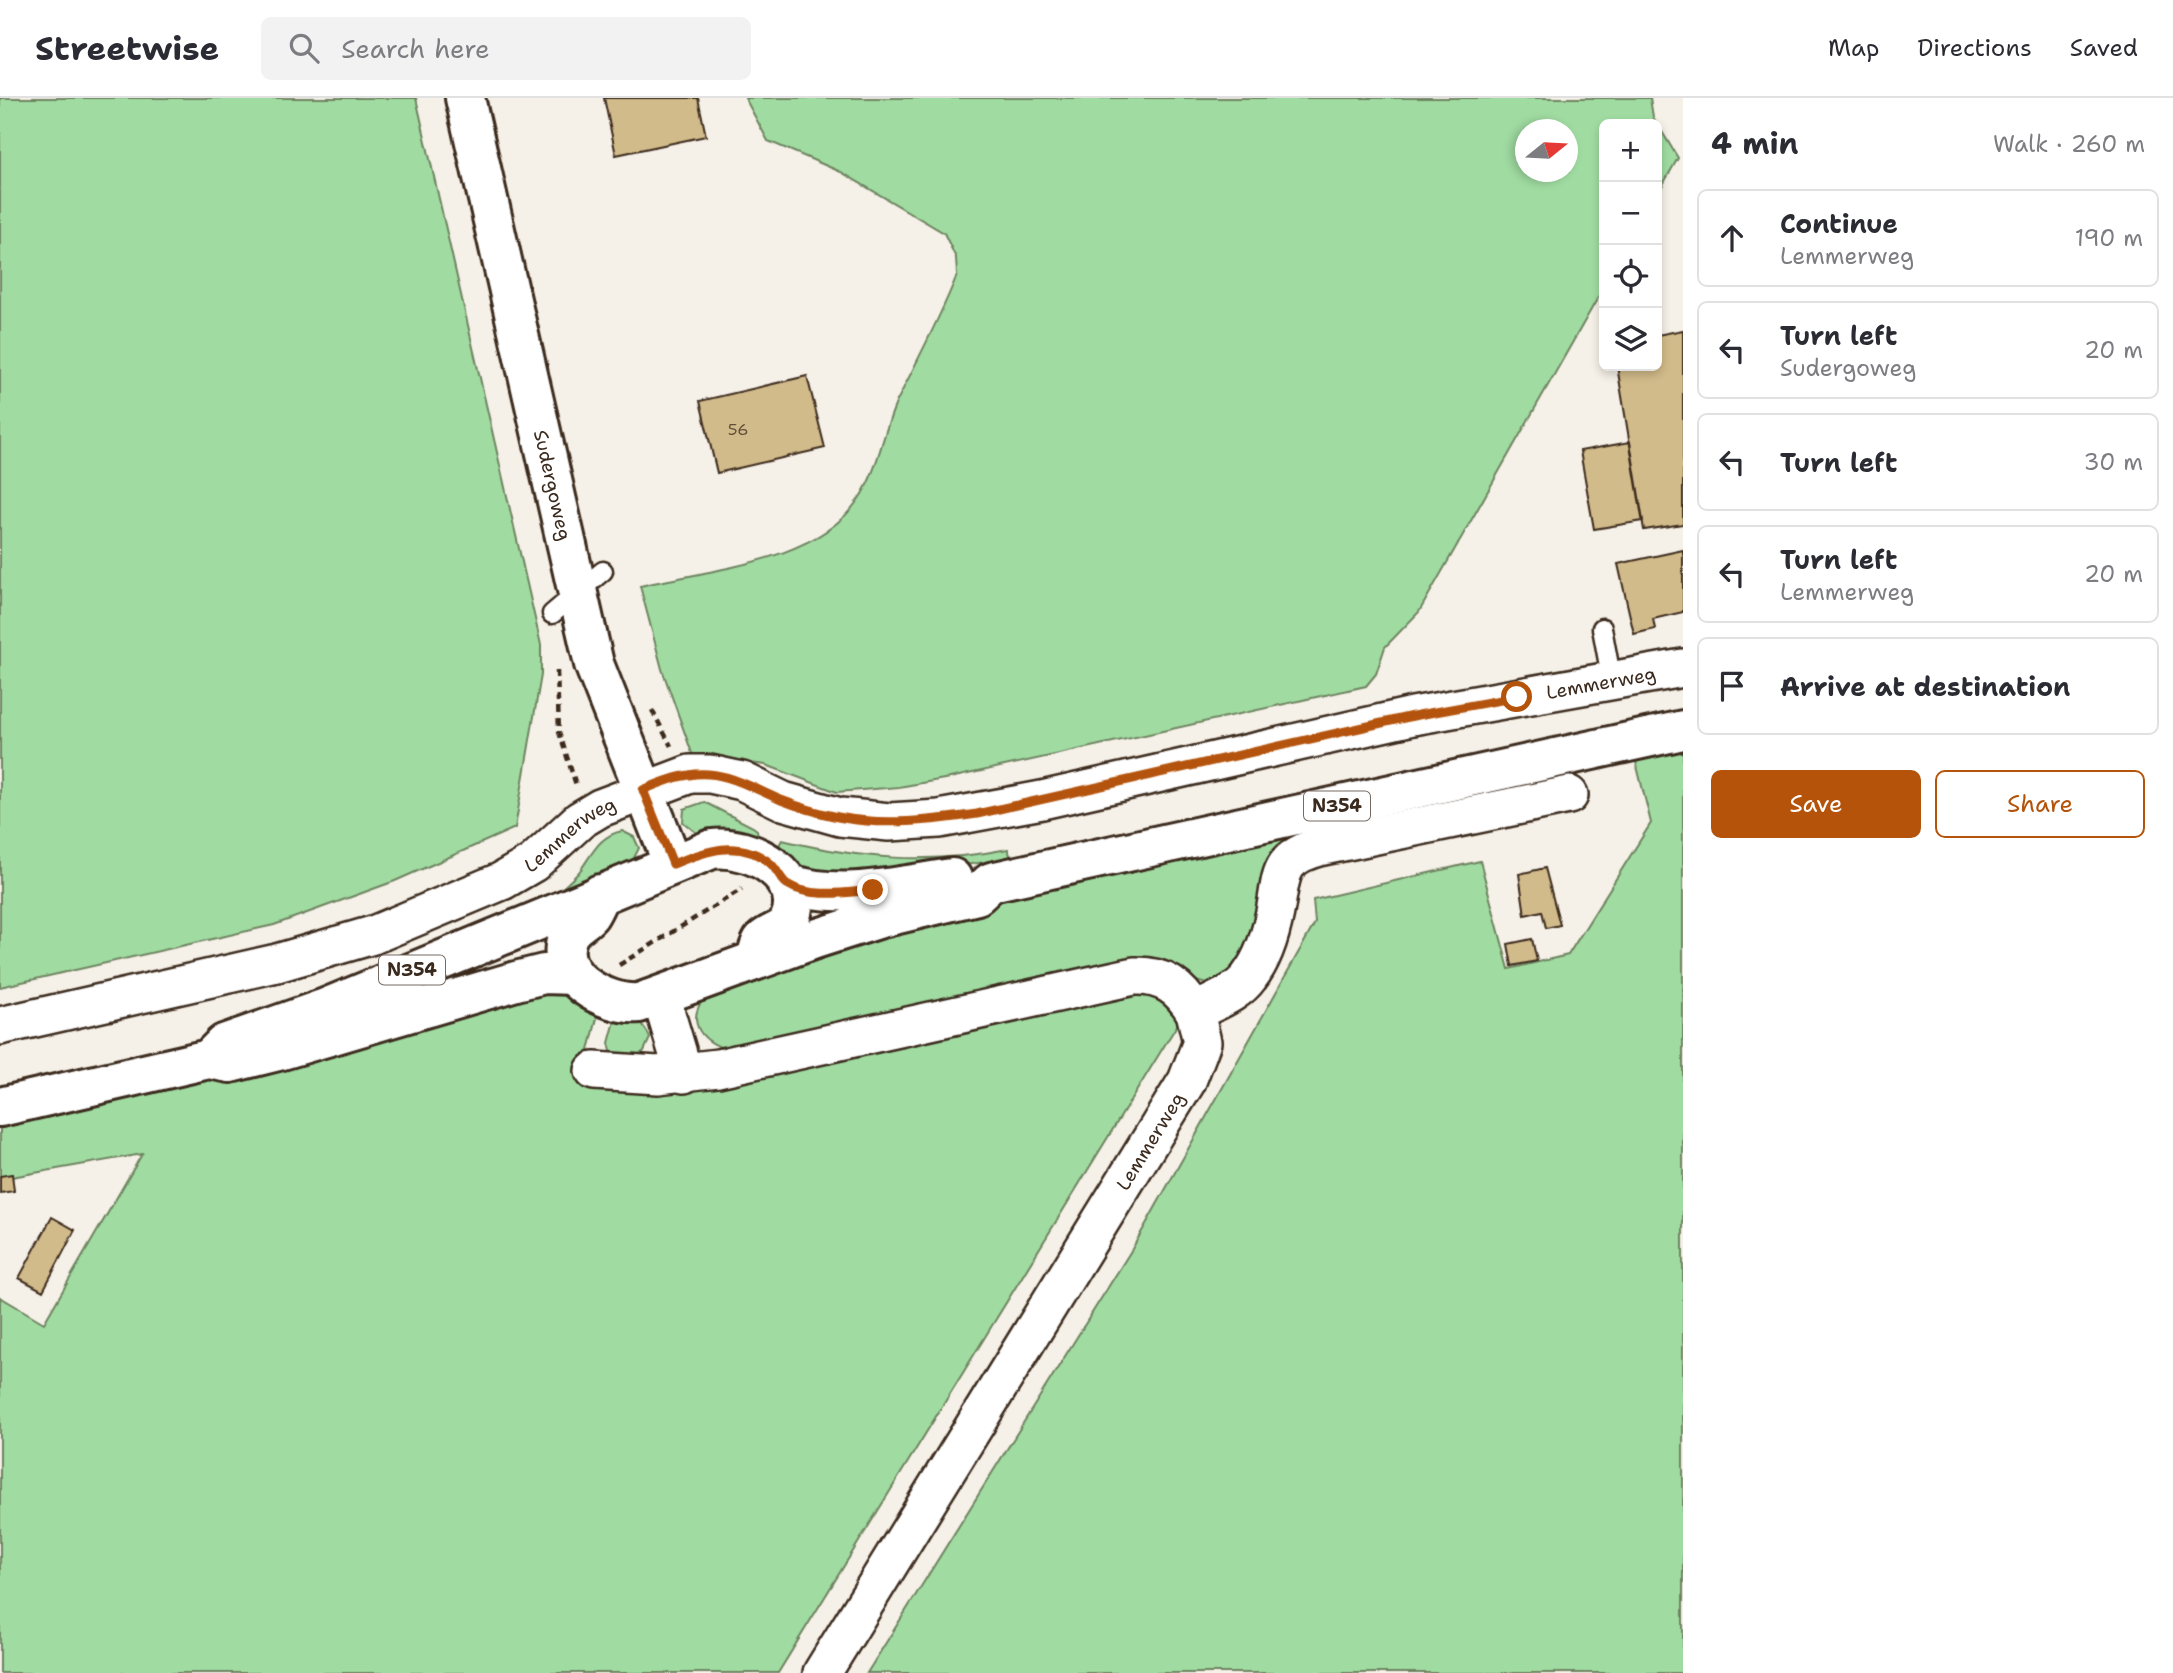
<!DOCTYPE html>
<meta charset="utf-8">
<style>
body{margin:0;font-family:"Shantell Sans",sans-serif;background:#f2f2f3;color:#2b2b33}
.controls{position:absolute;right:21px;top:21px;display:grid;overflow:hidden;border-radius:10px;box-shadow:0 4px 10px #0003}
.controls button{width:63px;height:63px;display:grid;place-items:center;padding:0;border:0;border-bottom:2px solid #e1e1e2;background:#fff;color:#2b2b33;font:35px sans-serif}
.compass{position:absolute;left:1515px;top:21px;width:63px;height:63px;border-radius:50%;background:#fff;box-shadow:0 4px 10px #0003;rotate:72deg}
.stop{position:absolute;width:21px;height:21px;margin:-16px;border:5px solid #b45309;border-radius:50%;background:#fff}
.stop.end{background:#b45309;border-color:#fff;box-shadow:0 2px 7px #0008}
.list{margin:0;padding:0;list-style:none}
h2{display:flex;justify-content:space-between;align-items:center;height:91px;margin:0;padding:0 28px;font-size:30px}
h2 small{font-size:23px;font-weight:400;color:#7c7c81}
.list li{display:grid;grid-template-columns:46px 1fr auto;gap:21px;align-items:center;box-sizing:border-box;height:98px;margin:0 14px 14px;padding:0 14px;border:2px solid #e1e1e2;border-radius:10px}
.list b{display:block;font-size:26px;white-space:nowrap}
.list p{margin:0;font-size:23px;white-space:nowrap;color:#7c7c81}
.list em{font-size:23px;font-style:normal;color:#7c7c81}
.actions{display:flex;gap:14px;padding:21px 28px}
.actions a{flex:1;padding:16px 0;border:2px solid #b45309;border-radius:10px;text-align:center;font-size:24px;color:#b45309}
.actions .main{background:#b45309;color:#fff}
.icon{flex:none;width:38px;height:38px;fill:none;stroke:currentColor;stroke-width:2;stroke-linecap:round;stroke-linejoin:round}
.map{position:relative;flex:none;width:1683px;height:1575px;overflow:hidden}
header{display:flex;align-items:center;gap:42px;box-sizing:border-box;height:98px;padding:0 35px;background:#fff;border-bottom:2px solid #e1e1e2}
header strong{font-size:33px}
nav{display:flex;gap:38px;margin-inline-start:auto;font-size:24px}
.search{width:490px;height:63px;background:#f2f2f3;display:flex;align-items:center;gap:18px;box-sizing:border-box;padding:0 24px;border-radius:10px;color:#7c7c81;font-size:26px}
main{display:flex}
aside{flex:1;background:#fff}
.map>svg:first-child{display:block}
.green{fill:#a0dca2;stroke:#6e8360;stroke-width:2;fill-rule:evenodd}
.building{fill:#d2bb8a;stroke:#3b2a1e;stroke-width:2}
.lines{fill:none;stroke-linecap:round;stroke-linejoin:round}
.lane-casing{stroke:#3b2a1e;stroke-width:23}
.street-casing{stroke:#3b2a1e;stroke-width:42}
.secondary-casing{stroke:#3b2a1e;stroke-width:44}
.primary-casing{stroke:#3b2a1e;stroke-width:44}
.path{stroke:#3b2a1e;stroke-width:4.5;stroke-dasharray:7 5;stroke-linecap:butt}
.lane{stroke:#fff;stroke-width:18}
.street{stroke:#fff;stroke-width:37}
.secondary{stroke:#fff;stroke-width:38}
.primary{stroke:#fff;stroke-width:38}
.route{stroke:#b45309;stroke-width:9}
.labels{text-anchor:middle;stroke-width:5;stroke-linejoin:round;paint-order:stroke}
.number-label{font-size:16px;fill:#614e39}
.shield{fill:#fff;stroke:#766a62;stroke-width:2}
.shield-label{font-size:18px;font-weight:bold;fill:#3b2a1e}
.street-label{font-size:19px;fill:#3b2a1e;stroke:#fff}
</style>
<header>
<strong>Streetwise</strong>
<div class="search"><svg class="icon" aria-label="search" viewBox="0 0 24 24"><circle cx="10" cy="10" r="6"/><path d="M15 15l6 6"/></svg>Search here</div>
<nav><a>Map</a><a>Directions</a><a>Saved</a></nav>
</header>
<main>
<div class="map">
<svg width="1683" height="1575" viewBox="0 0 1683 1575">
<rect width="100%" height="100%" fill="#f6f1e8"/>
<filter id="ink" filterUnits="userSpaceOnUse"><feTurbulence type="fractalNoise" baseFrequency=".0143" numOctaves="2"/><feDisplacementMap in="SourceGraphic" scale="14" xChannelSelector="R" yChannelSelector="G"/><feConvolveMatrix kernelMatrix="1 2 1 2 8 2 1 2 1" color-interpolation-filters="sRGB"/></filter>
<g filter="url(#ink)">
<path class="green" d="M0,0H416L541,547V577L515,730L395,783L274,827L0,889Z
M745,0H1650L1653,19L1678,60L1657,97V26H1604V189L1419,514L1385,549L1376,576L1366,588L950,680L899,689L837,694L766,667L693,658L662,571L640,488C708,472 817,464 858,402C879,372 882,335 897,303C918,261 940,220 957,177L956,160L944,135L841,74L768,43ZM1526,32H1568V74H1526Z
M1683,649V1575H867L1132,1151L1315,825L1313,802L1480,763L1509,871L1568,857L1651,725L1635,660Z
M704,704L753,729L757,732L758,740L699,737L683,724L684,711Z
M622,733L634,739L639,750L630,768L560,797L559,793C565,787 573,781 579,774C592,757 598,738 622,733Z
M1290,736L1293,748L1258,839L1218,889L1196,883L1182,874L723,950C699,941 687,922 704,900L890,827Z
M782,742C861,761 928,767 1008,751L1011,760L874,781L808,773L778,749Z
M1149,892L1182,919L778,1575H0V1199L44,1225L142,1056L0,1081V1030L168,988L515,893L563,895L598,916L582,981Z
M616,919C634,919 643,923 650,940L644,953L636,959L612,957L609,945Z"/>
<path class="building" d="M604,0H698L706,38L616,57Z
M1683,232V426L1644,432L1617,268H1657V237Z
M807,278L825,350L717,375L700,303Z
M1630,344L1643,423L1594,431L1580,353Z
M1683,452V514L1653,521L1655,531L1634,536L1618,466Z
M1545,770L1560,827L1546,830L1542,813L1525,817L1519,776Z
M1532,841L1537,863L1512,868L1508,846Z
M12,1076L14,1093L0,1095V1078Z
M52,1119L75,1132L43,1193L19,1180Z"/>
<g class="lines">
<defs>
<path id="lane" d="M552,516L603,473
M1602,530L1612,584"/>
<g id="street">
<path d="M661,899L684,976"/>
<path id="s1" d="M0,928L277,865L373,837L502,783L533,765L580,722L600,710L690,676H710L742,683L783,703L840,719L889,724L939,721L1042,702L1413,618L1683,570"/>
<path d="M594,973L658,977L718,970L1134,878C1163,877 1180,889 1195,914"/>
<path id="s2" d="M822,1575L1187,983L1202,944L1195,914C1213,904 1237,896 1249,879C1263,861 1271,835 1275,814C1282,778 1277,760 1319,749L1569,697"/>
</g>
<g id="secondary">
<path id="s3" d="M465,0L594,566L673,766"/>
</g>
<path id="primary" d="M786,785C840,803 897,788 952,780
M600,796C597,802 594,810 590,816C584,824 573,827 568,838C550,878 607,908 639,905L815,841L881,820L977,797L991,784L1683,632
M209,961L224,946L323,911L712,751C748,746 810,777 789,823C783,834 771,834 763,842C760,845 758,853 757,857
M0,1009L209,961L230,965L282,952L516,883L544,876L574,877"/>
</defs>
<use href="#lane" class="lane-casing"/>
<use href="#street" class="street-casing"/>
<use href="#secondary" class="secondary-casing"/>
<use href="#primary" class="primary-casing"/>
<path class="path" d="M557,573L559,634L576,687
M652,612L671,648
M619,867L742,791"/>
<use href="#lane" class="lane"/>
<use href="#street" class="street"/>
<use href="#secondary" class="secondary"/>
<use href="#primary" class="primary"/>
</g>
</g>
<g class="lines" filter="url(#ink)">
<path class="route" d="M873,792C848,794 810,801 787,786C781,782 777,771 770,765C739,740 705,753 673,766L643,692C657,686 673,679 689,677C723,671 750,689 781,702C799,709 819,715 838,719C883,728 932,723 977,716L1413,618L1517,599"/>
</g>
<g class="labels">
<g class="number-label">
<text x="738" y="337">56</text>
</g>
<g class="shield">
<rect x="1304" y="693.5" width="66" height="29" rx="5"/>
<rect x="379" y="857.5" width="66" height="29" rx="5"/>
</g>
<g class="shield-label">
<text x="1337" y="714">N354</text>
<text x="412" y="878">N354</text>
</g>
<g class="street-label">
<text dy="7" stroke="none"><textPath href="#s3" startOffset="397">Sudergoweg</textPath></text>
<text dy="7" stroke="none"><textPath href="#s1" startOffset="1676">Lemmerweg</textPath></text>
<text dy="7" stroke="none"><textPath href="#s1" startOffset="607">Lemmerweg</textPath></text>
<text dy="7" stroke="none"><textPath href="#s2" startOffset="625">Lemmerweg</textPath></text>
</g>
</g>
</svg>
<div class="controls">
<button>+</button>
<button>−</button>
<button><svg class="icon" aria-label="locate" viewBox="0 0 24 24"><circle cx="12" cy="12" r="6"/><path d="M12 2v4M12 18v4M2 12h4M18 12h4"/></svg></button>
<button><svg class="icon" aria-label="layers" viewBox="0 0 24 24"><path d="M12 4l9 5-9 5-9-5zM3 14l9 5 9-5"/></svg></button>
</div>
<svg class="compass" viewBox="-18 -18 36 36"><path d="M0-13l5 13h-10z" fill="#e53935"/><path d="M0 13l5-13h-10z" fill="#7c7c81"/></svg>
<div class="stop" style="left:1517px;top:599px"></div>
<div class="stop end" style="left:873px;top:792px"></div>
</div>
<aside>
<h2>4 min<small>Walk · 260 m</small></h2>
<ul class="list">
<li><svg class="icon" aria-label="ahead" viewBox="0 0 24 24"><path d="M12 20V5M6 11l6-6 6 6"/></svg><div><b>Continue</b><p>Lemmerweg</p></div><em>190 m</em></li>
<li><svg class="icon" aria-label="left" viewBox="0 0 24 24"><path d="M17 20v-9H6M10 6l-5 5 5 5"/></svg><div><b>Turn left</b><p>Sudergoweg</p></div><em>20 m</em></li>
<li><svg class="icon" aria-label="left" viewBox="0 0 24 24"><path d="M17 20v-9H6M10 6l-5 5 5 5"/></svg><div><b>Turn left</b></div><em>30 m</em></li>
<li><svg class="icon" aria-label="left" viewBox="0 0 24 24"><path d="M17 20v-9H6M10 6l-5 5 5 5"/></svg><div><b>Turn left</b><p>Lemmerweg</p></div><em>20 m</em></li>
<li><svg class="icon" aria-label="arrive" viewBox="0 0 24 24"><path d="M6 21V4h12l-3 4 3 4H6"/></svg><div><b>Arrive at destination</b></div></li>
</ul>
<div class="actions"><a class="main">Save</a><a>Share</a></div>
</aside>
</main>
